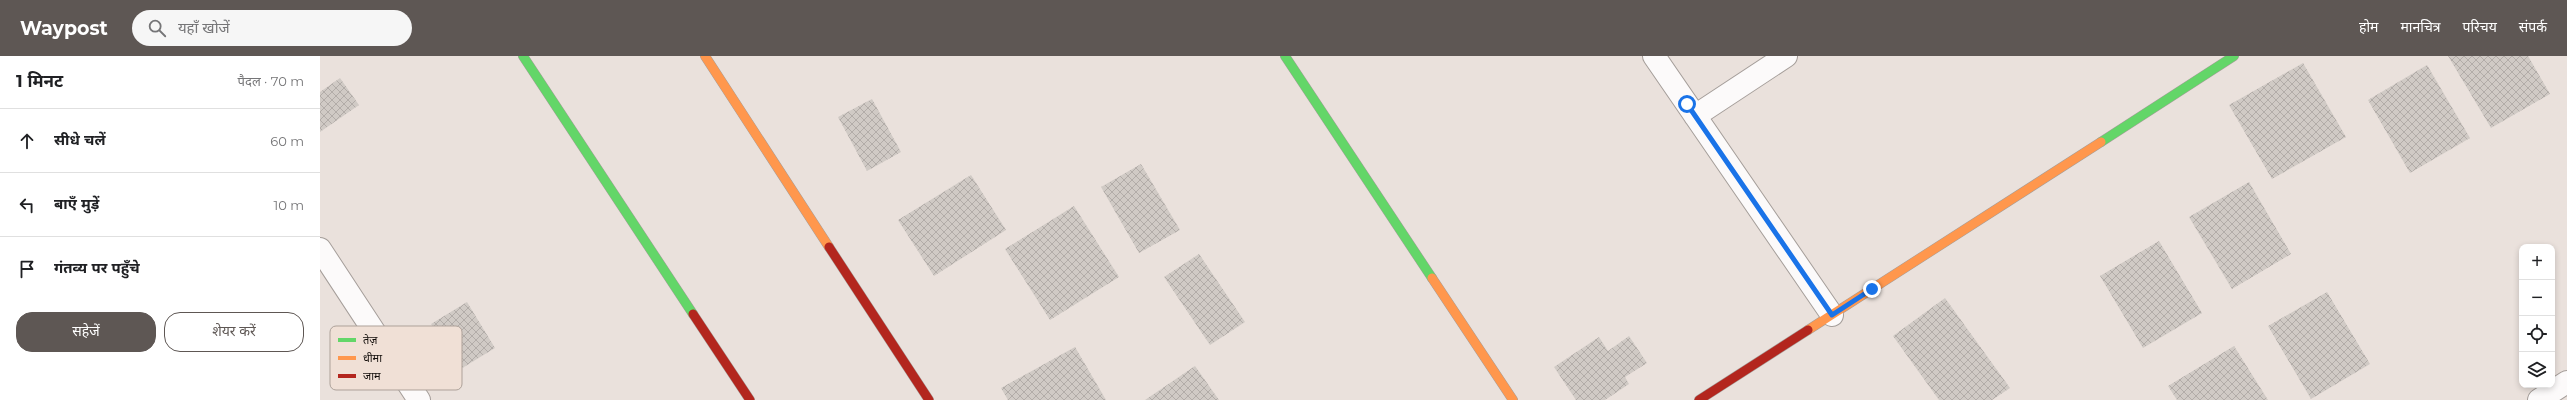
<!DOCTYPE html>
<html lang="hi">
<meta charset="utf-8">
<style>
body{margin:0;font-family:Montserrat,"Noto Sans Devanagari",sans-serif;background:#f6f6f6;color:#202124}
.controls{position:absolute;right:12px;bottom:12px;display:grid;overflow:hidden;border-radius:8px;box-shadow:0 2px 6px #0003}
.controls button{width:36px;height:36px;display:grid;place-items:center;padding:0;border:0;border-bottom:1px solid #e0e0e0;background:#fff;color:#202124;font:20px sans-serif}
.stop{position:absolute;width:12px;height:12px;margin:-9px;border:3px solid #1a73e8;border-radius:50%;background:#fff}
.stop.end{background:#1a73e8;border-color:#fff;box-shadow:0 1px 4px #0008}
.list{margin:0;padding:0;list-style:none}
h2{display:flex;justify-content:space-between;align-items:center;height:52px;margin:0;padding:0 16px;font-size:17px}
h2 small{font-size:13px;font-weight:400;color:#757577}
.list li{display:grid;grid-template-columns:26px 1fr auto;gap:12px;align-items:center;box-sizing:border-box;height:64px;padding:0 16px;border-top:1px solid #e0e0e0}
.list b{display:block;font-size:15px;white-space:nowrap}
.list em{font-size:13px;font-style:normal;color:#757577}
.actions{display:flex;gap:8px;padding:12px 16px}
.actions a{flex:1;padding:9px 0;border:1px solid #5e5754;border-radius:16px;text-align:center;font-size:14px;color:#5e5754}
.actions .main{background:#5e5754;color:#fff}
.icon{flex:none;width:22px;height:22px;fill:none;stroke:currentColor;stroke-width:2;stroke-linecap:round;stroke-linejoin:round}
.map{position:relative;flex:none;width:2247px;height:344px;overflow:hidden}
header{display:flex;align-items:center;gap:24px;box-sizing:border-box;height:56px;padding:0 20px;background:#5e5754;color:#fff}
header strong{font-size:19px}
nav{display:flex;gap:22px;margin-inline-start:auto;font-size:14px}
.search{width:280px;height:36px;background:#f6f6f6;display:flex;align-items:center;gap:10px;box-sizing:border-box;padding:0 14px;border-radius:22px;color:#757577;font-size:15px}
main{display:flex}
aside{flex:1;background:#fff}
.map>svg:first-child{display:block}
.building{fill:url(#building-cross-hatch)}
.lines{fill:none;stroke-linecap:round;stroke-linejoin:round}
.street-casing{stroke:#a59e9a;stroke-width:24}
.fast-casing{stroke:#a59e9a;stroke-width:10}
.slow-casing{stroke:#a59e9a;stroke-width:10}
.jam-casing{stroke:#a59e9a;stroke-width:10}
.street{stroke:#fcfafa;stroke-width:22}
.fast{stroke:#63d668;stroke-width:9}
.slow{stroke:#ff974d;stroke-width:9}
.jam{stroke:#b3261e;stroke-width:9}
.route{stroke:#1a73e8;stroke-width:5}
.key{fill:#f0e0d6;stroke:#ada199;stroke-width:1}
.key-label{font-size:11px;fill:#120d0a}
</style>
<header>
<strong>Waypost</strong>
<div class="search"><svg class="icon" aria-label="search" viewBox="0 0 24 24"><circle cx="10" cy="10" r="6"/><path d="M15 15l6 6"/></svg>यहाँ खोजें</div>
<nav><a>होम</a><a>मानचित्र</a><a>परिचय</a><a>संपर्क</a></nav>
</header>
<main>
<aside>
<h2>1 मिनट<small>पैदल · 70 m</small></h2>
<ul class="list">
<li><svg class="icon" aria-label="ahead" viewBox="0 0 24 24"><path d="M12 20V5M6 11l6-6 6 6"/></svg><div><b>सीधे चलें</b></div><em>60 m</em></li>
<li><svg class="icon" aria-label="left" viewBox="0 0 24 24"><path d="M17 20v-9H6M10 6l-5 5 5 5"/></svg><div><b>बाएँ मुड़ें</b></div><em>10 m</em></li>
<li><svg class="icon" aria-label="arrive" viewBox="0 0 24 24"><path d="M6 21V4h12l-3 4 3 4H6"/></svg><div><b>गंतव्य पर पहुँचे</b></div></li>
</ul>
<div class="actions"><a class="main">सहेजें</a><a>शेयर करें</a></div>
</aside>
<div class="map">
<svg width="2247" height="344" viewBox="0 0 2247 344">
<defs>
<pattern id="building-cross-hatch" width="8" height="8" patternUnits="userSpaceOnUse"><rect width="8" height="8" fill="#d0cac5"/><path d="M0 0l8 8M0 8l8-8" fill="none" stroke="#b2aca8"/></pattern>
</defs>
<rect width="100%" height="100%" fill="#eae1dc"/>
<path class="building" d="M2128,0H2208L2230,38L2171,72Z
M1983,7L2026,81L1952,123L1909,49Z
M2107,9L2150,82L2090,117L2048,44Z
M20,22L39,49L0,76V36Z
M552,43L581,96L547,115L518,61Z
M821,108L860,174L819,197L781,131Z
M651,119L686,174L614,220L578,164Z
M1929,126L1971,198L1912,233L1869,161Z
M754,150L799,221L730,264L685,193Z
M1839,185L1882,257L1823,292L1780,220Z
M879,198L925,266L890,289L844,221Z
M2007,236L2050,308L1991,343L1948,270Z
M1625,242L1690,332L1672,344H1619L1573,280Z
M147,246L175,292L139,314L111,268Z
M1309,280L1327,307L1305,321L1309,328L1285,344H1256L1234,311L1279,281L1288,295Z
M1914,290L1948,344H1857L1848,330Z
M755,291L786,344H688L681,332Z
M875,310L899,344H825Z"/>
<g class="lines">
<defs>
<path id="street" d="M1334,0L1512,259
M1375,60L1466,0
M0,193L99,344
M2219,344L2247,326"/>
<path id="fast" d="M203,0L373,258
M965,0L1112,222
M1781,86L1914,0"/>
<path id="slow" d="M385,0L509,191
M1112,222L1193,344
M1488,274L1781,86"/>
<path id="jam" d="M509,191L609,344
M373,258L430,344
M1379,344L1488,274"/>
</defs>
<use href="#street" class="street-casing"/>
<use href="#fast" class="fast-casing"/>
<use href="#slow" class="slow-casing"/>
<use href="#jam" class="jam-casing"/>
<use href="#street" class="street"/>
<use href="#fast" class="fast"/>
<use href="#slow" class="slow"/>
<use href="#jam" class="jam"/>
</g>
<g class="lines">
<path class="route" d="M1367,48L1512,259L1552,233"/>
</g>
<rect x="10" y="270" width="132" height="64" rx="6" class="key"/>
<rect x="18" y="282" width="18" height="4" fill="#63d668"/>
<rect x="18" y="300" width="18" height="4" fill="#ff974d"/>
<rect x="18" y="318" width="18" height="4" fill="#b3261e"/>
<g class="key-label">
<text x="43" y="288">तेज़</text>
<text x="43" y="306">धीमा</text>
<text x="43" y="324">जाम</text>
</g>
</svg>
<div class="controls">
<button>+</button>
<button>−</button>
<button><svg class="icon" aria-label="locate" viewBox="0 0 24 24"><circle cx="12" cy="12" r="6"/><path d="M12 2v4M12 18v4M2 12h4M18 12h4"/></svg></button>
<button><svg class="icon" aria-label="layers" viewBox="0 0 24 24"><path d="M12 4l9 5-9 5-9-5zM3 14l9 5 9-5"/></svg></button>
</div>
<div class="stop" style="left:1367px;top:48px"></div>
<div class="stop end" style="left:1552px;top:233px"></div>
</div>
</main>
